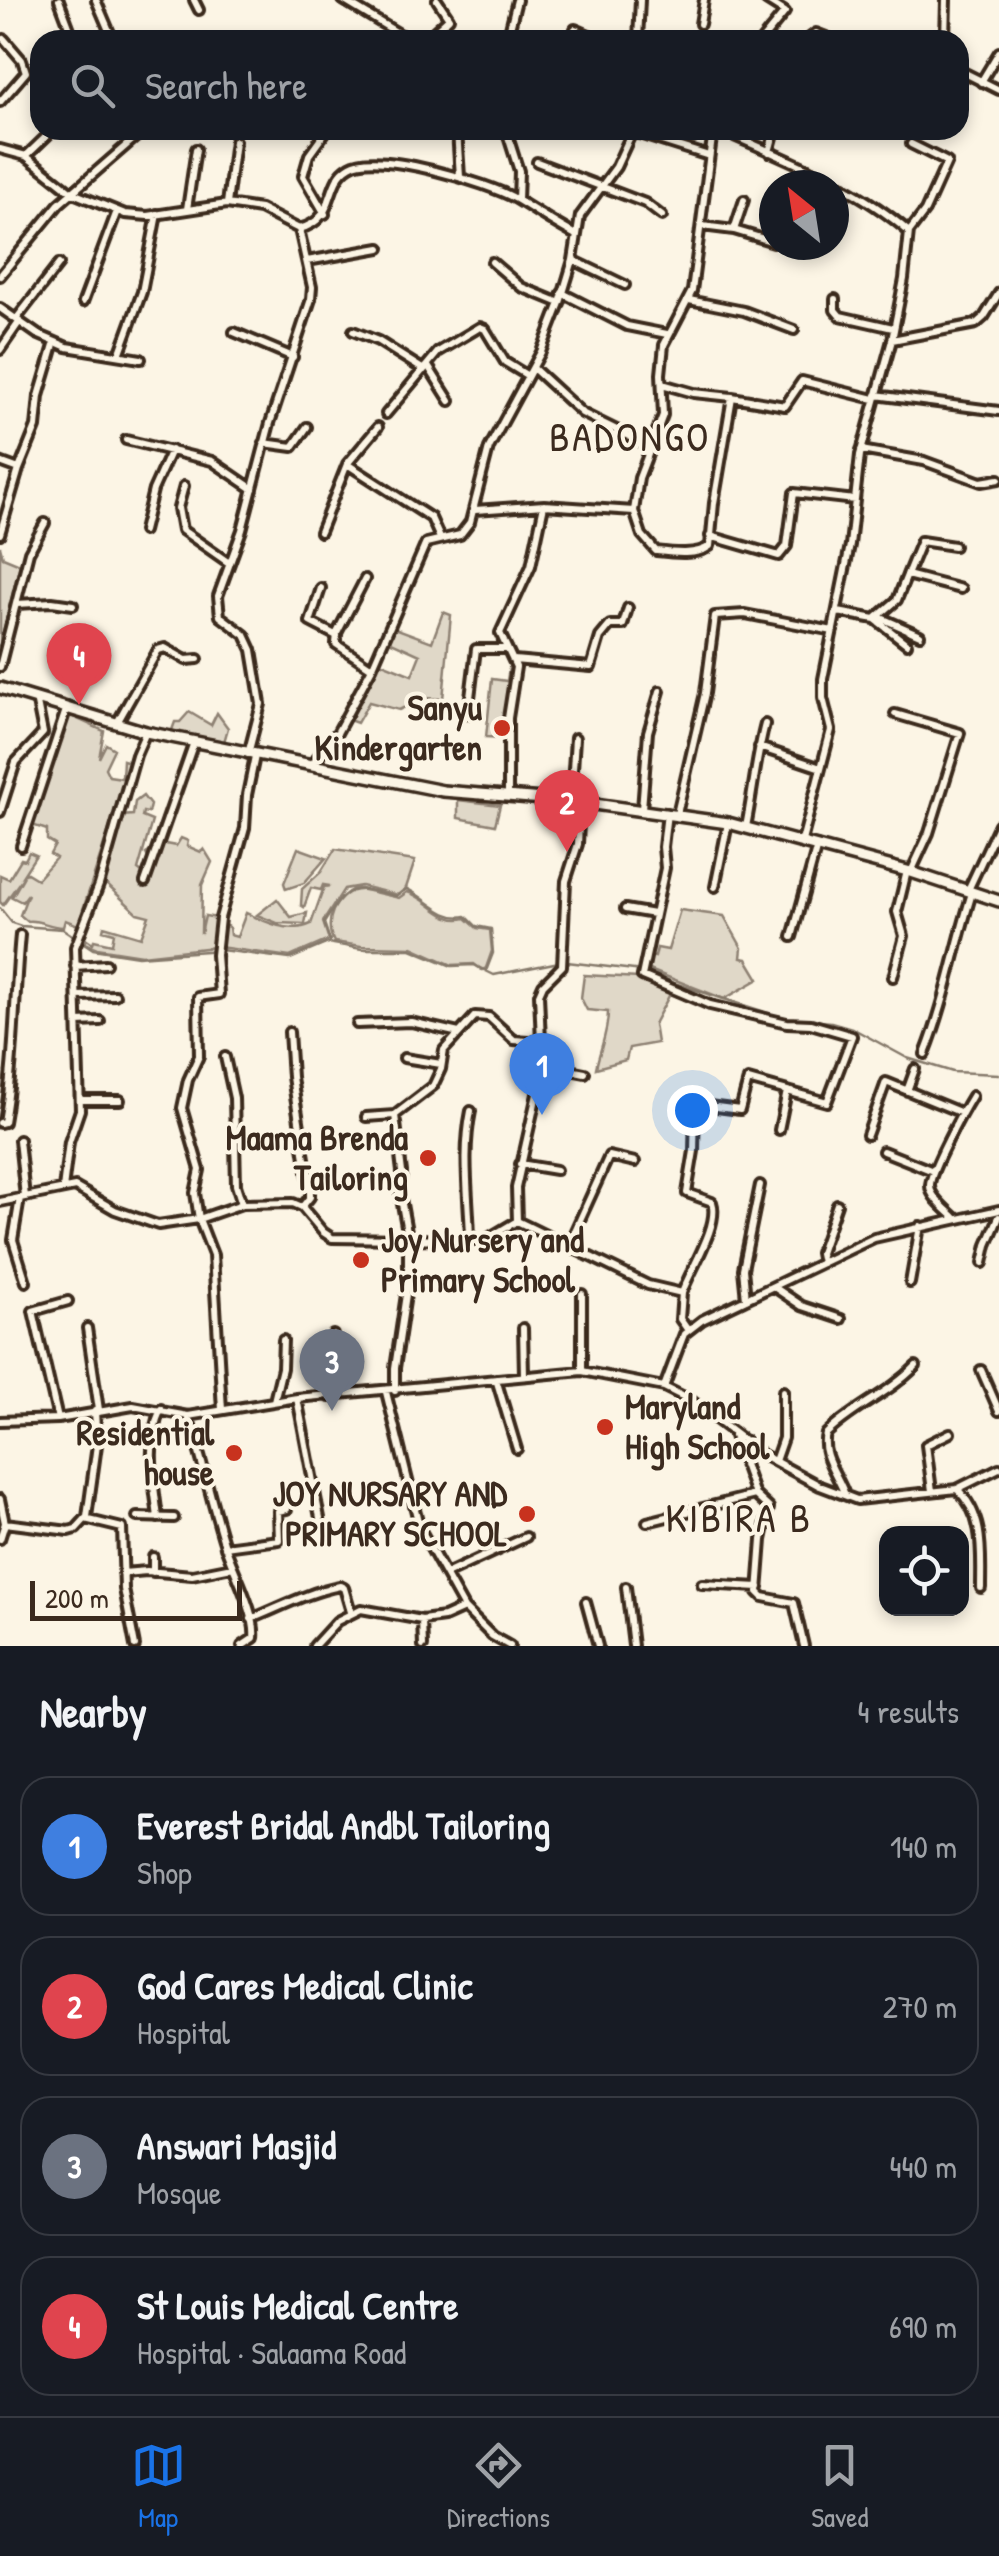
<!DOCTYPE html>
<meta charset="utf-8">
<style>
body{margin:0;font-family:"Patrick Hand",sans-serif;background:#242831;color:#f1f3f6}
.controls{position:absolute;right:30px;bottom:30px;display:grid;overflow:hidden;border-radius:20px;box-shadow:0 5px 15px #0003}
.controls button{width:90px;height:90px;display:grid;place-items:center;padding:0;border:0;border-bottom:2px solid #363941;background:#171b24;color:#f1f3f6;font:50px sans-serif}
.compass{position:absolute;left:759px;top:170px;width:90px;height:90px;border-radius:50%;background:#171b24;box-shadow:0 5px 15px #0003;rotate:330deg}
.scale{position:absolute;left:30px;bottom:25px;width:212px;box-sizing:border-box;padding-left:10px;border:5px solid #3b2a1e;border-top:0;font-size:28px;line-height:35px;white-space:nowrap;color:#3b2a1e;-webkit-text-stroke:8px #fcf5e5;paint-order:stroke}
.you{position:absolute;left:692px;top:1110px;width:35px;height:35px;margin:-25px;border:8px solid #fff;border-radius:50%;background:#1a73e8;box-shadow:0 0 0 15px #1a73e833}
.badge{display:grid;place-items:center;width:65px;height:65px;border-radius:50%;background:#1a73e8;color:#fff;font-size:32px;font-weight:700}
.pin{position:absolute;translate:-50% -82px;filter:drop-shadow(0 2px 5px #0008)}
.pin::after{content:'';position:absolute;top:52px;width:35px;height:30px;background:inherit;clip-path:polygon(0 0,100% 0,50% 100%)}
.list{margin:0;padding:0;list-style:none}
h2{display:flex;justify-content:space-between;align-items:center;height:130px;margin:0;padding:0 40px;font-size:42px}
h2 small{font-size:32px;font-weight:400;color:#9ea1a6}
.list li{display:grid;grid-template-columns:65px 1fr auto;gap:30px;align-items:center;box-sizing:border-box;height:140px;margin:0 20px 20px;padding:0 20px;border:2px solid #363941;border-radius:30px}
.list b{display:block;font-size:38px;white-space:nowrap}
.list p{margin:0;font-size:32px;white-space:nowrap;color:#9ea1a6}
.list em{font-size:32px;font-style:normal;color:#9ea1a6}
.icon{flex:none;width:55px;height:55px;fill:none;stroke:currentColor;stroke-width:2;stroke-linecap:round;stroke-linejoin:round}
.map{position:relative;flex:none;width:999px;height:1646px;overflow:hidden}
.search{position:absolute;background:#171b24;box-shadow:0 5px 15px #0003;left:30px;right:30px;top:30px;height:110px;display:flex;align-items:center;gap:25px;box-sizing:border-box;padding:0 35px;border-radius:30px;color:#9ea1a6;font-size:38px}
.sheet{height:770px;background:#171b24}
nav{display:flex;justify-content:space-around;align-items:center;box-sizing:border-box;height:140px;border-top:2px solid #363941;background:#171b24;font-size:28px;color:#9ea1a6}
nav a{display:grid;justify-items:center;gap:5px}
nav .on{color:#1a73e8}
.map>svg:first-child{display:block}
.green{fill:#e0d8c8;stroke:#8e8173;stroke-width:2.5}
.lines{fill:none;stroke-linecap:round;stroke-linejoin:round}
.stream{stroke:#85796b;stroke-width:2.5}
.minor-casing{stroke:#3b2a1e;stroke-width:14}
.secondary-casing{stroke:#3b2a1e;stroke-width:16}
.minor{stroke:#fcf5e5;stroke-width:6}
.secondary{stroke:#fcf5e5;stroke-width:9}
.poi-dot{fill:#c8321e;stroke:#fcf5e5;stroke-width:4}
.labels{text-anchor:middle;stroke-width:8;stroke-linejoin:round;paint-order:stroke}
.poi-label{font-size:35px;font-weight:bold;fill:#3b2a1e;stroke:#fcf5e5;text-anchor:end}
.quarter-label{font-size:40px;letter-spacing:2.5px;fill:#3b2a1e;stroke:#fcf5e5}
</style>
<div class="map">
<svg width="999" height="1646" viewBox="0 0 999 1646">
<rect width="100%" height="100%" fill="#fcf5e5"/>
<filter id="ink" filterUnits="userSpaceOnUse"><feTurbulence type="fractalNoise" baseFrequency=".01" numOctaves="2"/><feDisplacementMap in="SourceGraphic" scale="20" xChannelSelector="R" yChannelSelector="G"/><feConvolveMatrix kernelMatrix="1 2 1 2 8 2 1 2 1" color-interpolation-filters="sRGB"/></filter>
<g filter="url(#ink)">
<path class="green" d="M0,546L3,557L20,564L0,644Z
M443,612L451,615L443,699L424,698L399,710L369,702L357,723L349,720L380,662L412,675L420,655L389,641L395,628L432,642Z
M514,666L505,711L504,738L486,737L492,679L507,681L509,668Z
M189,712L211,725L217,713L228,728L224,742L172,730L175,722H180Z
M67,714L104,731L99,758L106,744L114,749L105,768L109,776L122,778L123,760L130,762L129,768L78,925L65,920L63,927C49,927 39,919 27,921L20,915L28,894L22,902L12,897L24,876L3,905L0,902V875L9,879L21,859L25,860L29,852L36,855L23,875L27,873L37,879L56,858L50,854L55,845L47,840V830L32,825Z
M143,796L150,805L148,813L143,812L142,817L152,821L138,870L142,873L150,862L146,854L154,849L155,842L176,846L181,838L188,841L187,846L201,852L204,849L212,862L202,885L201,934L205,916L217,918L214,947L142,955L97,948L85,943L87,939L93,943L94,940L112,944L114,933L103,930L104,926L141,937L149,916L137,913L104,882L122,816L133,815L135,802Z
M458,800L500,805L495,825L458,818Z
M298,848L326,858L304,883L286,889L284,883Z
M335,849L415,861L406,888L398,895L361,886L344,889L323,922L329,940L290,957L219,947L223,925L229,927L230,935L237,937L246,913C265,922 290,934 311,924L324,887L330,886L323,885L321,890L311,888L304,907L301,905L302,889L321,872Z
M356,888L399,898L407,892C428,897 442,925 466,918L477,928L490,930L492,951L486,968L482,970L474,964L452,965L412,947L361,946L334,942C323,921 335,897 356,888Z
M277,899L291,917L307,913L305,924L277,923L257,915Z
M680,910L724,916L742,948L741,958L747,959L759,979L724,999L647,969L649,956L655,957L657,948L668,950Z
M584,975L639,978L671,992L654,1024L657,1043L629,1048L626,1060L596,1068C600,1048 608,1033 608,1012L587,1010L581,998Z"/>
<g class="lines">
<path class="stream" d="M0,908L12,923L21,926L63,929L93,949L138,956L221,950L290,959L328,943L362,949H411L452,966L474,965L494,975L559,962
M330,941L324,923C349,883 352,886 396,896L407,889C427,898 443,921 466,916L476,926L491,929L493,953L486,971
M567,962L651,972L674,983L784,1018L831,1022L852,1028L907,1058L953,1072L999,1074"/>
<defs>
<path id="minor" d="M59,0L74,40
M96,0L113,40
M194,0L199,10
M343,0L401,35L404,40
M700,24L704,0
M575,29L601,40
M425,40L449,18L437,0
M507,40L517,0
M638,40L640,0
M762,40L785,12L766,0
M807,40L816,33L834,40
M945,40L946,0
M959,70L999,90
M981,82L999,52
M0,102L26,72L22,60L4,39
M457,130L460,177
M506,130L519,171L518,200
M721,130C785,159 856,185 909,232L925,211L947,162L911,144
M633,132L709,156
M0,149L26,156L73,193L125,214L148,216L227,204L260,209L299,229C339,219 323,182 350,166C377,149 488,183 516,199C536,211 555,224 576,235
M769,152L775,130
M26,156L53,130
M537,162L645,203L662,216
M227,204L235,141
M187,209L196,149
M325,214L303,176L309,155L327,130
M702,226L734,230L774,242
M734,230L744,200
M573,260L625,285
M307,261L380,248
M492,262L521,287L560,303
M0,276L59,204L144,130
M562,293L627,326L667,334
M835,299V310L840,316L893,328
M689,300L744,311L794,330
M83,302L117,211
M0,308L37,334L67,347L141,359
M17,318L59,264
M353,331L378,341L424,370
M234,332L293,357
M892,340L976,324L984,317L999,293
M0,350L20,321
M119,355L142,292L157,214
M428,366L450,401
M533,368L582,413L651,447
M876,395L999,411
M732,397L785,406L802,381L874,399
M386,414L438,352L480,327L485,329L505,362L528,376
M126,440L212,461L253,489
M264,443L293,447L307,427
M861,450L924,461L981,482L999,479
M0,462L19,469
M347,464L431,518L440,538
M184,486L178,508L182,530L229,563
M475,510L544,505L634,511L639,478L663,415L661,374L664,345L692,291L713,130
M634,511L642,535L656,551C673,553 697,556 710,546L714,503L732,397L694,393L662,384
M143,531L153,490L171,450
M320,532L347,464L378,427
M0,534L19,469L36,427L39,396L55,342
M710,536L779,556L787,546L794,493L855,500
M907,575L921,541L954,546
M365,579L337,633L336,644L372,668
M321,588L310,622L337,636
M17,604L52,602L73,605
M838,612L875,619L907,644
M879,617L920,635
M875,619L897,600L907,575L961,589
M514,660L591,667L600,637L610,625H623L628,608
M0,667L29,552L45,523
M468,714L476,649H505
M895,714L960,733L929,833L911,872
M118,721L158,650L165,648L186,660L198,659
M759,747L821,768
M248,754L261,704L252,650L245,635L220,616L218,596L242,530L270,423L311,299L312,287L299,229
M312,764L337,733L372,668L426,543L460,535L470,522L489,448L541,352L560,303L573,260L580,216L616,167L633,130
M508,797V718L516,667L500,633L531,566L544,505
M571,801L575,738
M642,809L648,732L660,691
M0,812L16,762L43,733L36,698
M667,813L663,847L665,868L642,976L710,1005L787,1023L811,1024L852,1036L827,1102L748,1080L740,1110L701,1105L695,1107L694,1151L687,1193L712,1202C720,1225 691,1268 682,1293
M677,814L705,693L715,616L745,614L833,631
M746,827C753,792 756,758 765,724
M802,841L831,730L823,698V679L850,545L860,455L892,340L904,279L909,232
M21,846L67,707
M145,882L194,742
M715,887L728,823
M968,890L999,824
M625,909L654,914
M792,937L817,846
M75,966L106,964
M893,977L904,936L897,912L907,871
M77,996L115,995
M78,1022L100,1021
M357,1024L411,1022L459,1033
M289,1032L292,1077L310,1190V1197L302,1207
M925,1054C946,1001 955,947 972,893
M225,1057L234,1098L236,1185L242,1204
M404,1058L441,1064
M539,1064L585,1073
M907,1091L915,1069
M80,1100H120
M366,1117L395,1115
M0,1123L4,1122C15,1060 14,997 20,935
M779,1130L787,1091
M867,1135L886,1082L962,1113
M19,1140L25,1197
M883,1151L933,1171
M520,1164L556,1170
M63,1189L69,1142L80,1110L75,947L99,885L136,755L146,732
M20,1198L13,1240L26,1282
M0,1202L75,1187L115,1210L158,1225L199,1219L242,1204L293,1203L302,1207L323,1232L332,1238L485,1240L517,1221L516,1188L537,1094L541,1042L539,994L543,985L562,966L566,881L578,844L580,802
M955,1218C947,1210 930,1197 930,1186C929,1173 964,1109 972,1096
M517,1221L648,1285L682,1293L680,1319L687,1329
M470,1239C469,1195 462,1155 471,1111
M569,1244L609,1156L635,1162
M822,1263L820,1253L837,1204
M983,1263L987,1245L999,1217
M910,1283L920,1226
M774,1287L802,1306L841,1319
M582,1294V1371
M746,1299L743,1269L760,1185
M87,1328L99,1410
M523,1328L524,1375
M981,1370L999,1411
M496,1379L517,1449
M664,1387L684,1334L702,1320L874,1238L999,1210
M395,1391V1368L408,1281V1237L400,1193L402,1172L395,1115L433,1086L441,1069L444,1050L475,1016L489,1017L514,1040L541,1042
M386,1392L420,1529L464,1608L492,1636L510,1646
M330,1397L333,1335
M297,1398L320,1518L321,1538
M274,1401L282,1368L283,1340
M222,1410L213,1255L199,1219L195,1193L200,1170L182,1108L188,1080L199,1056L198,997L219,994L216,955L220,918L245,828L247,795L255,756
M188,1416C202,1458 211,1501 224,1543C232,1569 257,1614 254,1638L242,1646
M58,1419L33,1311L68,1301
M0,1421L58,1419L133,1406L188,1416L297,1398L582,1371L664,1387L692,1401L763,1455L820,1486L857,1500L957,1489L999,1468
M775,1461L783,1438V1391
M957,1489C985,1516 981,1552 981,1588
M932,1491L926,1445L950,1433
M755,1495L769,1508L762,1540L758,1592L763,1597L794,1603L804,1646
M845,1495C838,1475 820,1455 826,1434C853,1407 889,1394 916,1366
M0,1499L5,1523L0,1539
M137,1517L174,1518
M158,1518C154,1483 145,1442 161,1409
M85,1519L122,1528L124,1589L135,1646
M647,1522L755,1495L734,1436
M5,1523L69,1531L76,1529L87,1517L97,1445L95,1411
M225,1547L279,1540L278,1511L287,1509
M153,1557V1572
M123,1573L147,1571L192,1575L232,1567
M446,1574L526,1537
M702,1584L759,1587
M626,1587L633,1646
M586,1602L598,1646
M251,1619C281,1607 308,1592 340,1586L344,1588L351,1612
M422,1620L423,1646
M314,1646L337,1621L361,1609L422,1620L444,1617L464,1608"/>
<path id="secondary" d="M0,688L146,732L443,791L580,802L728,823L911,872L999,901"/>
</defs>
<use href="#minor" class="minor-casing"/>
<use href="#secondary" class="secondary-casing"/>
<use href="#minor" class="minor"/>
<use href="#secondary" class="secondary"/>
</g>
</g>
<g class="poi-dot">
<circle cx="502" cy="728" r="10"/>
<circle cx="428" cy="1158" r="10"/>
<circle cx="361" cy="1260" r="10"/>
<circle cx="605" cy="1427" r="10"/>
<circle cx="234" cy="1453" r="10"/>
<circle cx="527" cy="1514" r="10"/>
</g>
<g class="labels">
<g class="poi-label">
<text x="482" y="720">Sanyu<tspan x="482" dy="40">Kindergarten</tspan></text>
<text x="408" y="1150">Maama Brenda<tspan x="408" dy="40">Tailoring</tspan></text>
<text x="381" y="1252" text-anchor="start">Joy Nursery and<tspan x="381" dy="40">Primary School</tspan></text>
<text x="625" y="1419" text-anchor="start">Maryland<tspan x="625" dy="40">High School</tspan></text>
<text x="214" y="1445">Residential<tspan x="214" dy="40">house</tspan></text>
<text x="507" y="1506">JOY NURSARY AND<tspan x="507" dy="40">PRIMARY SCHOOL</tspan></text>
</g>
<g class="quarter-label">
<text x="630" y="451">BADONGO</text>
<text x="739" y="1532">KIBIRA B</text>
</g>
</g>
</svg>
<div class="controls">
<button><svg class="icon" aria-label="locate" viewBox="0 0 24 24"><circle cx="12" cy="12" r="6"/><path d="M12 2v4M12 18v4M2 12h4M18 12h4"/></svg></button>
</div>
<svg class="compass" viewBox="-18 -18 36 36"><path d="M0-13l5 13h-10z" fill="#e53935"/><path d="M0 13l5-13h-10z" fill="#9ea1a6"/></svg>
<div class="scale">200 m</div>
<div class="you"></div>
<div class="pin badge" style="left:542px;top:1115px;background:#3f7fe0">1</div>
<div class="pin badge" style="left:567px;top:852px;background:#e0444e">2</div>
<div class="pin badge" style="left:332px;top:1411px;background:#6b7280">3</div>
<div class="pin badge" style="left:79px;top:705px;background:#e0444e">4</div>
<div class="search"><svg class="icon" aria-label="search" viewBox="0 0 24 24"><circle cx="10" cy="10" r="6"/><path d="M15 15l6 6"/></svg>Search here</div>
</div>
<section class="sheet">
<h2>Nearby<small>4 results</small></h2>
<ul class="list">
<li><span class="badge" style="background:#3f7fe0">1</span><div><b>Everest Bridal Andbl Tailoring</b><p>Shop</p></div><em>140 m</em></li>
<li><span class="badge" style="background:#e0444e">2</span><div><b>God Cares Medical Clinic</b><p>Hospital</p></div><em>270 m</em></li>
<li><span class="badge" style="background:#6b7280">3</span><div><b>Answari Masjid</b><p>Mosque</p></div><em>440 m</em></li>
<li><span class="badge" style="background:#e0444e">4</span><div><b>St Louis Medical Centre</b><p>Hospital · Salaama Road</p></div><em>690 m</em></li>
</ul>
</section>
<nav>
<a class="on"><svg class="icon" aria-label="map" viewBox="0 0 24 24"><path d="M3 6l6-2 6 2 6-2v14l-6 2-6-2-6 2zM9 4v14M15 6v14"/></svg>Map</a>
<a><svg class="icon" aria-label="directions" viewBox="0 0 24 24"><path d="M12 3l9 9-9 9-9-9zM9 14v-3h6M13 9l2 2-2 2"/></svg>Directions</a>
<a><svg class="icon" aria-label="saved" viewBox="0 0 24 24"><path d="M7 4h10v16l-5-4-5 4z"/></svg>Saved</a>
</nav>
